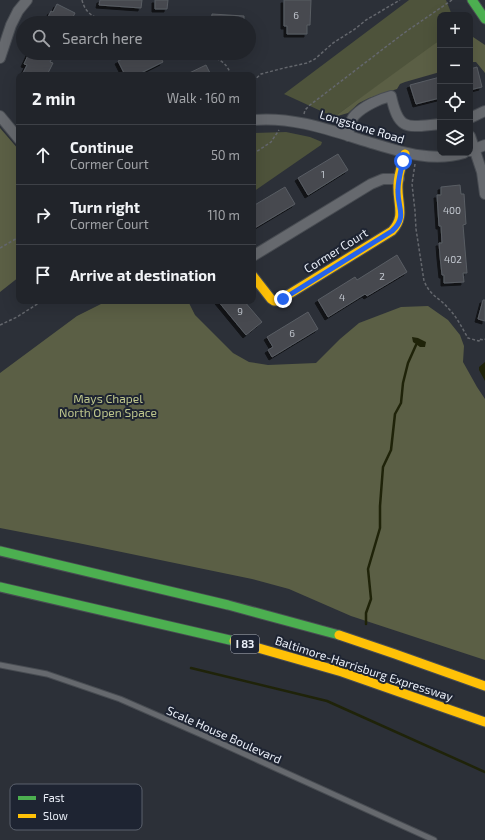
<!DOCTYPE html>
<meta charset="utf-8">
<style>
body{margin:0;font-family:"Exo 2",sans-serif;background:#292c32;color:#f1f3f6}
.controls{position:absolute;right:12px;top:12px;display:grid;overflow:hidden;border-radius:8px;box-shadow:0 4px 16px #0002}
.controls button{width:36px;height:36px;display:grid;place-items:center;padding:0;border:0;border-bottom:1px solid #3e4147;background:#21242a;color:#f1f3f6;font:20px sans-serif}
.stop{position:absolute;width:12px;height:12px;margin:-9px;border:3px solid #2563eb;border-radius:50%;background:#fff}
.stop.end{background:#2563eb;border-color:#fff;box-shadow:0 1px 4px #0008}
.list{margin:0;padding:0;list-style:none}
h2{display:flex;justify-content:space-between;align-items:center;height:52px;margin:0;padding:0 16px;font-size:17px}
h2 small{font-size:13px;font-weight:400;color:#a2a4a8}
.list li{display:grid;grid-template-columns:26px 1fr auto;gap:12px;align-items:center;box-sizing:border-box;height:60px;padding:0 16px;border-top:1px solid #3e4147}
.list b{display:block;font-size:15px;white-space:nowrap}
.list p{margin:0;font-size:13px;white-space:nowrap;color:#a2a4a8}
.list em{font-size:13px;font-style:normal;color:#a2a4a8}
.icon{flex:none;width:22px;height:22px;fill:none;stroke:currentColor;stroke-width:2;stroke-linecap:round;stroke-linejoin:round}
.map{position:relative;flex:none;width:485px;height:840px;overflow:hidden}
.search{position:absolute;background:#21242a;box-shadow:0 4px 16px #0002;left:16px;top:16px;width:240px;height:44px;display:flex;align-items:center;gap:10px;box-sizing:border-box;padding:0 14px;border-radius:22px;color:#a2a4a8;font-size:15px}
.panel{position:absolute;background:#21242a;box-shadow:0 4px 16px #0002;left:16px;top:72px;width:240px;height:232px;border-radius:8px}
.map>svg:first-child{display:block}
.green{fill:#4e533b}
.forest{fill:#5b5f45}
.water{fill:#1f2309}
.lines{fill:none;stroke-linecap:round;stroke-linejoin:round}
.stream{stroke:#1f2309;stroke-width:2.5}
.building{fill:#464950;stroke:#595d63;filter:url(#shadow)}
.lane-casing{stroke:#484c52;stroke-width:7}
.street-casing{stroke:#484c52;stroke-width:12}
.fast-casing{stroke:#484c52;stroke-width:11}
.slow-casing{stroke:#484c52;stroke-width:11}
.path{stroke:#64676d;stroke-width:1.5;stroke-dasharray:3 2;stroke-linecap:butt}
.lane{stroke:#66696e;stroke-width:5}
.street{stroke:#66696e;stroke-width:10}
.fast{stroke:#4caf50;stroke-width:9}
.slow{stroke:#ffc107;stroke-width:9}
.route{stroke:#2563eb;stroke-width:5}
.labels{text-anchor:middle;stroke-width:4;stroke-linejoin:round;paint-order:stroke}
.number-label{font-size:10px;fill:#c1c6ce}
.shield{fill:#1e2432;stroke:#adb2bd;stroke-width:1}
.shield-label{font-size:11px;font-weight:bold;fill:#eaeff8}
.street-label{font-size:12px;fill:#eaeff8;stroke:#1e2432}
.park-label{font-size:12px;fill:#bdc58c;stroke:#1e2432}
.key{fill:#1e2432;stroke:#5b616d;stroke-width:1}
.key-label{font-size:11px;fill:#eaeff8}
</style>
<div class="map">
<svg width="485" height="840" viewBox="0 0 485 840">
<defs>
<filter id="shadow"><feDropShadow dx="-3" dy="3" stdDeviation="0" flood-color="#0009"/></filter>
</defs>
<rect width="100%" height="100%" fill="#2c3038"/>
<path class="green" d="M409,0H446L452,15H440V40L431,48L334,117L284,94Z
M286,132L310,137L322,142L321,145L253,192V133Z"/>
<path class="forest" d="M470,35L485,45V73L476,62H470Z
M440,40V72L405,82L400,84L397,89L369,98L359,103L348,113L334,117Z
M0,128L19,150V277L0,292Z
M107,301H188L195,315L233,353L249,362L268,365L316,363L340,339L359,323L401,307L428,306L448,320L460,335L464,346L463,362L477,387L485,399V660L351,616L289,589L252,579L78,543L0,528V373L77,316Z"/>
<path class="water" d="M412,337L418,338L426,342L425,347H420L413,342Z
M485,362V381L479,370V367Z"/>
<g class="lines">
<path class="stream" d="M366,624V613L371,599L368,569L380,528V506L383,467L391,450L395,414L401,403L403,383L408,363L416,345
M191,668L327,701L485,772"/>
</g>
<path class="building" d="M100,0H142L141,8L99,5Z
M155,0H168L167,9H155Z
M284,0H311L310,25H307V34H287V26H284Z
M57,4L75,13L70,23H45L51,11L53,12Z
M212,14L244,16V23H211Z
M29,53H55L50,62L53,63L47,75H28L23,73L27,65L24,64Z
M135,53H158L163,62L137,75H125L118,61Z
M206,65L211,75H185Z
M477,67L482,87L470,90V69Z
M440,77V98L416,104L410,85Z
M338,154L348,170L308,195L298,178Z
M460,185L461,194H464L466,224L463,225L467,273H463L464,282L444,283V275H442L440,256L439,243H442L441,226H439L437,195H441V187Z
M285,187L295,204L253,229V206Z
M397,255L407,272L367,296L365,294L328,317L318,300L355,277L357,280Z
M483,300H485V321L478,319Z
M218,301H244L262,322L246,335Z
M308,312L318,329L272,357L268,350L273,347L267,337Z"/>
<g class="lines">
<defs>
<path id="lane" d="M0,665L47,674L120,699L207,737L434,840"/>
<path id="street" d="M0,58L11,25L18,11L27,0
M0,116L19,139
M470,118L485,111
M253,120C295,116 335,132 375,144C404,153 434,162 464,153
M348,136C349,129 350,120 355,115C364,106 379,99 391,96C399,132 407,127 440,124
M470,136L482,172L485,194
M470,151L485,145
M253,256L371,184L383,179H399"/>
<path id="fast" d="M472,0L485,19
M0,551L228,605L339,635
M0,587L234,641"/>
<path id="slow" d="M253,276L271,299L274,301H278L392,231C406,216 397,204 398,185C398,175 402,164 405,154
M339,635L395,654L485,686
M234,641L342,672L485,722"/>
</defs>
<use href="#lane" class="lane-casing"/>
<use href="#street" class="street-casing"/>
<use href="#fast" class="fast-casing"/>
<use href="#slow" class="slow-casing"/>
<path class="path" d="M82,0C86,17 100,20 116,23
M197,53C212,58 225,57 231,75
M253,81L261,74L284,68L307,63L315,59L333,43L355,29L366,20L400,0
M304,114L305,110L310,105L404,33L452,0
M253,154L271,142L279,130
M415,164L412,184L415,211L416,229L424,281C431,297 439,297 449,309C457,317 462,328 468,338L479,341V339L484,340L485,339
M0,248L19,237
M0,325L17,317L42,301"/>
<use href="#lane" class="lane"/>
<use href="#street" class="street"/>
<use href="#fast" class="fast"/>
<use href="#slow" class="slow"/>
</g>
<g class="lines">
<path class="route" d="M283,299L392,231C408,217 397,207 398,190C398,180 401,170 403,161"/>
</g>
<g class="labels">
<g class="number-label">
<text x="296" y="19">6</text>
<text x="323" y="178">1</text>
<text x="452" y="214">400</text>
<text x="453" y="263">402</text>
<text x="382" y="280">2</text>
<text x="342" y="301">4</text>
<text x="240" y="315">9</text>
<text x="292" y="337">6</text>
</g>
<rect class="shield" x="231" y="635" width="28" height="18" rx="3"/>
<g class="shield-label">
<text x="245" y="648">I 83</text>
</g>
<g class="street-label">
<text transform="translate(362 127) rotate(17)" y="4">Longstone Road</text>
<text transform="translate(336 251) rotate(-32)" y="4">Cormer Court</text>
<text transform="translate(364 669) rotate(18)" y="4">Baltimore-Harrisburg Expressway</text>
<text transform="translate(224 735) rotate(24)" y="4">Scale House Boulevard</text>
</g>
<g class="park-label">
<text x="108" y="403">Mays Chapel<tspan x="108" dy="14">North Open Space</tspan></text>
</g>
</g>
<rect x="10" y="784" width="132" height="46" rx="6" class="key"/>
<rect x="18" y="796" width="18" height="4" fill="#4caf50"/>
<rect x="18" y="814" width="18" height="4" fill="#ffc107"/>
<g class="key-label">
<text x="43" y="802">Fast</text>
<text x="43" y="820">Slow</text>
</g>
</svg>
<div class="controls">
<button>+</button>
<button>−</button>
<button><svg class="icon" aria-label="locate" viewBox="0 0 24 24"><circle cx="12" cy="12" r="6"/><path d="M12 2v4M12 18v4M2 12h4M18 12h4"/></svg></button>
<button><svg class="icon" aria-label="layers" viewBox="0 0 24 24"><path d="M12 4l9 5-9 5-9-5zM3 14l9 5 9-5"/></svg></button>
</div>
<div class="stop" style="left:403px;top:161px"></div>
<div class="stop end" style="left:283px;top:299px"></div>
<div class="search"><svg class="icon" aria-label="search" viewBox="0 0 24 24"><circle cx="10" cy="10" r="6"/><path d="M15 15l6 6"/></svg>Search here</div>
<section class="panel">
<h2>2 min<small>Walk · 160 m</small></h2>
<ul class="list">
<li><svg class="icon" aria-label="ahead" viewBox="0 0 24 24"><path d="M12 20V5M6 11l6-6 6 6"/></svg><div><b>Continue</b><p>Cormer Court</p></div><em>50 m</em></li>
<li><svg class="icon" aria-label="right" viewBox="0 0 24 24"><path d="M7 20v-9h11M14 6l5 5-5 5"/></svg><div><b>Turn right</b><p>Cormer Court</p></div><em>110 m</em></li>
<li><svg class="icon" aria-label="arrive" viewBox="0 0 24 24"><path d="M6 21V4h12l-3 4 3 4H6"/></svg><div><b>Arrive at destination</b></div></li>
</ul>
</section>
</div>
